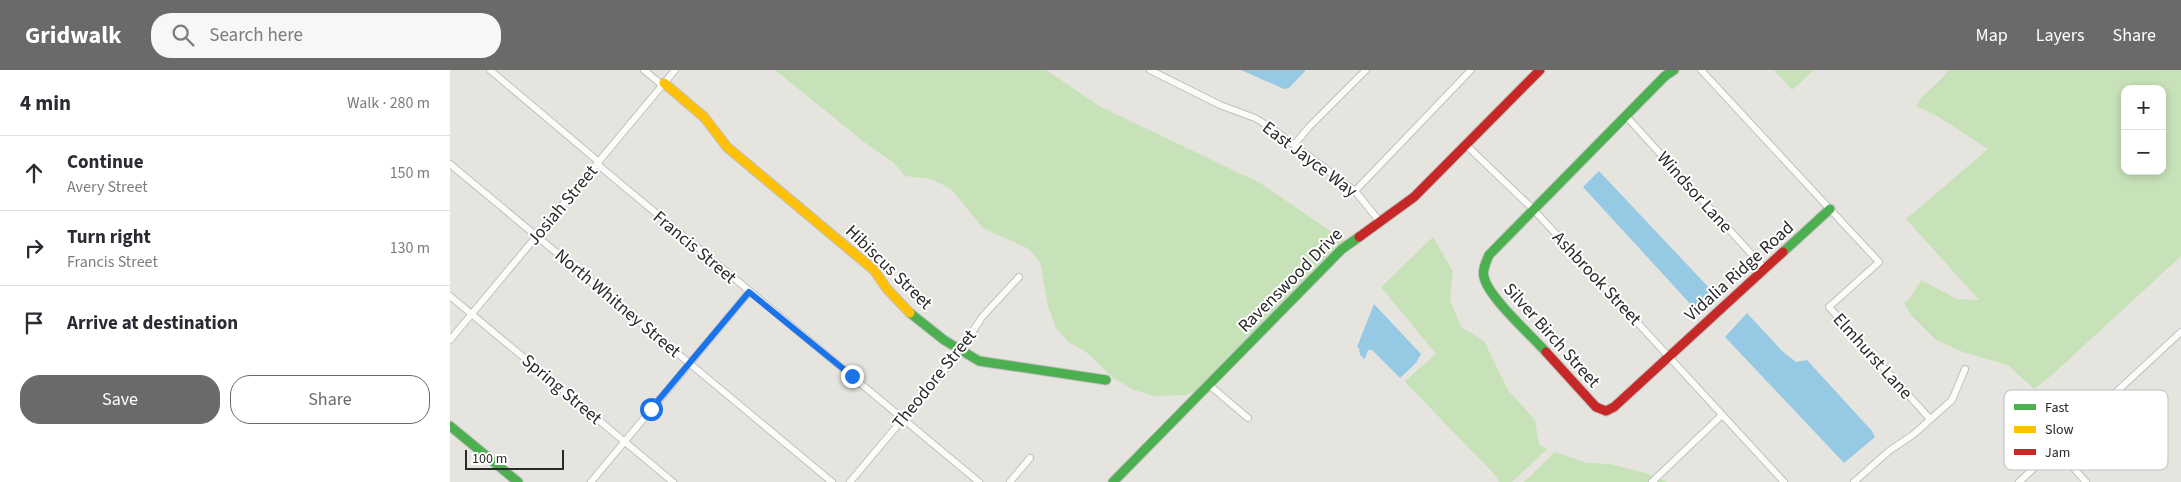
<!DOCTYPE html>
<meta charset="utf-8">
<style>
body{margin:0;font-family:"Source Sans 3",sans-serif;background:#f7f7f7;color:#2b2b33}
.controls{position:absolute;right:15px;top:15px;display:grid;overflow:hidden;border-radius:10px;box-shadow:0 2px 8px #0003}
.controls button{width:45px;height:45px;display:grid;place-items:center;padding:0;border:0;border-bottom:1px solid #e1e1e2;background:#fff;color:#2b2b33;font:25px sans-serif}
.scale{position:absolute;left:15px;bottom:12px;width:99px;box-sizing:border-box;padding-left:5px;border:2px solid #292929;border-top:0;font-size:14px;line-height:18px;white-space:nowrap;color:#292929;-webkit-text-stroke:4px #fff;paint-order:stroke}
.stop{position:absolute;width:15px;height:15px;margin:-11px;border:4px solid #1a73e8;border-radius:50%;background:#fff}
.stop.end{background:#1a73e8;border-color:#fff;box-shadow:0 1px 5px #0008}
.list{margin:0;padding:0;list-style:none}
h2{display:flex;justify-content:space-between;align-items:center;height:65px;margin:0;padding:0 20px;font-size:21px}
h2 small{font-size:16px;font-weight:400;color:#7c7c81}
.list li{display:grid;grid-template-columns:32px 1fr auto;gap:15px;align-items:center;box-sizing:border-box;height:75px;padding:0 20px;border-top:1px solid #e1e1e2}
.list b{display:block;font-size:19px;white-space:nowrap}
.list p{margin:0;font-size:16px;white-space:nowrap;color:#7c7c81}
.list em{font-size:16px;font-style:normal;color:#7c7c81}
.actions{display:flex;gap:10px;padding:15px 20px}
.actions a{flex:1;padding:11px 0;border:1px solid #6b6a68;border-radius:20px;text-align:center;font-size:18px;color:#6b6a68}
.actions .main{background:#6b6a68;color:#fff}
.icon{flex:none;width:28px;height:28px;fill:none;stroke:currentColor;stroke-width:2;stroke-linecap:round;stroke-linejoin:round}
.map{position:relative;flex:none;width:1731px;height:412px;overflow:hidden}
header{display:flex;align-items:center;gap:30px;box-sizing:border-box;height:70px;padding:0 25px;background:#6b6a68;color:#fff}
header strong{font-size:24px}
nav{display:flex;gap:28px;margin-inline-start:auto;font-size:18px}
.search{width:350px;height:45px;background:#f7f7f7;display:flex;align-items:center;gap:12px;box-sizing:border-box;padding:0 18px;border-radius:20px;color:#7c7c81;font-size:19px}
main{display:flex}
aside{flex:1;background:#fff}
.map>svg:first-child{display:block}
.green{fill:#c7e1b9;fill-rule:evenodd}
.water{fill:#96cae4}
.lines{fill:none;stroke-linecap:round;stroke-linejoin:round}
.street-casing{stroke:#c0c0c0;stroke-width:8}
.fast-casing{stroke:#c0c0c0;stroke-width:11}
.slow-casing{stroke:#c0c0c0;stroke-width:11}
.jam-casing{stroke:#c0c0c0;stroke-width:11}
.street{stroke:#fbfbfa;stroke-width:6}
.fast{stroke:#4caf50;stroke-width:9}
.slow{stroke:#ffc107;stroke-width:9}
.jam{stroke:#c62828;stroke-width:9}
.route{stroke:#1a73e8;stroke-width:6}
.labels{text-anchor:middle;stroke-width:4;stroke-linejoin:round;paint-order:stroke}
.street-label{font-size:18px;fill:#292929;stroke:#fff}
.key{fill:#fff;stroke:#bfbfbf;stroke-width:1}
.key-label{font-size:14px;fill:#292929}
</style>
<header>
<strong>Gridwalk</strong>
<div class="search"><svg class="icon" aria-label="search" viewBox="0 0 24 24"><circle cx="10" cy="10" r="6"/><path d="M15 15l6 6"/></svg>Search here</div>
<nav><a>Map</a><a>Layers</a><a>Share</a></nav>
</header>
<main>
<aside>
<h2>4 min<small>Walk · 280 m</small></h2>
<ul class="list">
<li><svg class="icon" aria-label="ahead" viewBox="0 0 24 24"><path d="M12 20V5M6 11l6-6 6 6"/></svg><div><b>Continue</b><p>Avery Street</p></div><em>150 m</em></li>
<li><svg class="icon" aria-label="right" viewBox="0 0 24 24"><path d="M7 20v-9h11M14 6l5 5-5 5"/></svg><div><b>Turn right</b><p>Francis Street</p></div><em>130 m</em></li>
<li><svg class="icon" aria-label="arrive" viewBox="0 0 24 24"><path d="M6 21V4h12l-3 4 3 4H6"/></svg><div><b>Arrive at destination</b></div></li>
</ul>
<div class="actions"><a class="main">Save</a><a>Share</a></div>
</aside>
<div class="map">
<svg width="1731" height="412" viewBox="0 0 1731 412">
<rect width="100%" height="100%" fill="#e6e4de"/>
<path class="green" d="M325,0H596L651,37L810,113L895,171L748,319L737,325L704,326L684,320L663,308L635,281L618,272L606,258L598,236L590,192L579,179L533,158L501,119L481,109L455,106L443,92L419,76Z
M1324,0H1364L1342,20Z
M1498,0H1731V186L1602,305L1584,319L1558,295L1513,282L1486,270L1462,246L1454,233L1461,227L1471,210L1507,229L1529,230L1456,149L1538,79L1487,46L1466,36C1474,21 1490,14 1498,0ZM1675,19H1712V101H1675Z
M983,167L1003,202L1000,230L1011,257L1034,271L1058,320L1085,350L1089,375L1097,379L1062,412H1049L1045,405L956,313L955,311L986,284L931,217Z
M1105,382L1137,393L1160,394L1195,403L1218,412H1074Z"/>
<path class="water" d="M791,0H856L839,18L834,19Z
M1149,101L1262,221L1244,238L1133,117Z
M924,234L971,284L966,293L950,308L922,280H918L915,289L910,285L909,278L907,277Z
M1297,243L1332,281L1346,292L1357,290L1422,361L1425,367L1394,393L1275,267Z"/>
<g class="lines">
<defs>
<path id="street" d="M40,0L149,92
M194,0L212,15
M700,0L770,35L805,48L820,57L905,121L930,152
M1251,0L1429,192L1379,237L1480,349
M1175,45L1315,199
M844,75L859,57L916,0
M1016,75L1083,139L1334,412
M0,94L382,412
M147,94L529,412
M905,121L1021,0
M0,226L223,412
M0,270L225,0
M758,314L798,348
M1605,377L1636,412
M141,412L299,222
M400,412L510,281L532,247L569,207
M560,412L580,388
M1202,412L1272,345
M1404,412L1439,381L1464,364L1502,330L1515,299
M1569,412L1731,262"/>
<path id="fast" d="M1333,182L1380,139
M460,243L494,270L529,291L656,310
M1096,282C1081,265 1038,227 1034,207C1032,200 1036,192 1039,185L1215,6L1224,0
M0,356L68,412
M663,412L892,179L909,167"/>
<path id="slow" d="M214,13L254,47L277,77L424,200L437,219L460,243"/>
<path id="jam" d="M909,167L964,127L1090,0
M1096,282L1146,337L1156,341L1164,337L1333,182"/>
</defs>
<use href="#street" class="street-casing"/>
<use href="#fast" class="fast-casing"/>
<use href="#slow" class="slow-casing"/>
<use href="#jam" class="jam-casing"/>
<use href="#street" class="street"/>
<use href="#fast" class="fast"/>
<use href="#slow" class="slow"/>
<use href="#jam" class="jam"/>
</g>
<g class="lines">
<path class="route" d="M201,339L299,222L402,306"/>
</g>
<g class="labels">
<g class="street-label">
<text transform="translate(860 89) rotate(37)" y="6">East Jayce Way</text>
<text transform="translate(1245 122) rotate(48)" y="6">Windsor Lane</text>
<text transform="translate(112 135) rotate(-50)" y="6">Josiah Street</text>
<text transform="translate(245 177) rotate(40)" y="6">Francis Street</text>
<text transform="translate(439 197) rotate(44)" y="6">Hibiscus Street</text>
<text transform="translate(1289 201) rotate(-42)" y="6">Vidalia Ridge Road</text>
<text transform="translate(1147 208) rotate(47)" y="6">Ashbrook Street</text>
<text transform="translate(840 210) rotate(-45)" y="6">Ravenswood Drive</text>
<text transform="translate(168 233) rotate(40)" y="6">North Whitney Street</text>
<text transform="translate(1102 265) rotate(48)" y="6">Silver Birch Street</text>
<text transform="translate(1423 286) rotate(48)" y="6">Elmhurst Lane</text>
<text transform="translate(484 309) rotate(-51)" y="6">Theodore Street</text>
<text transform="translate(112 319) rotate(40)" y="6">Spring Street</text>
</g>
</g>
<rect x="1554" y="320" width="164" height="80" rx="8" class="key"/>
<rect x="1564" y="334" width="22" height="6" fill="#4caf50"/>
<rect x="1564" y="356" width="22" height="7" fill="#ffc107"/>
<rect x="1564" y="379" width="22" height="6" fill="#c62828"/>
<g class="key-label">
<text x="1595" y="342">Fast</text>
<text x="1595" y="364">Slow</text>
<text x="1595" y="387">Jam</text>
</g>
</svg>
<div class="controls">
<button>+</button>
<button>−</button>
</div>
<div class="scale">100 m</div>
<div class="stop" style="left:201px;top:339px"></div>
<div class="stop end" style="left:402px;top:306px"></div>
</div>
</main>
